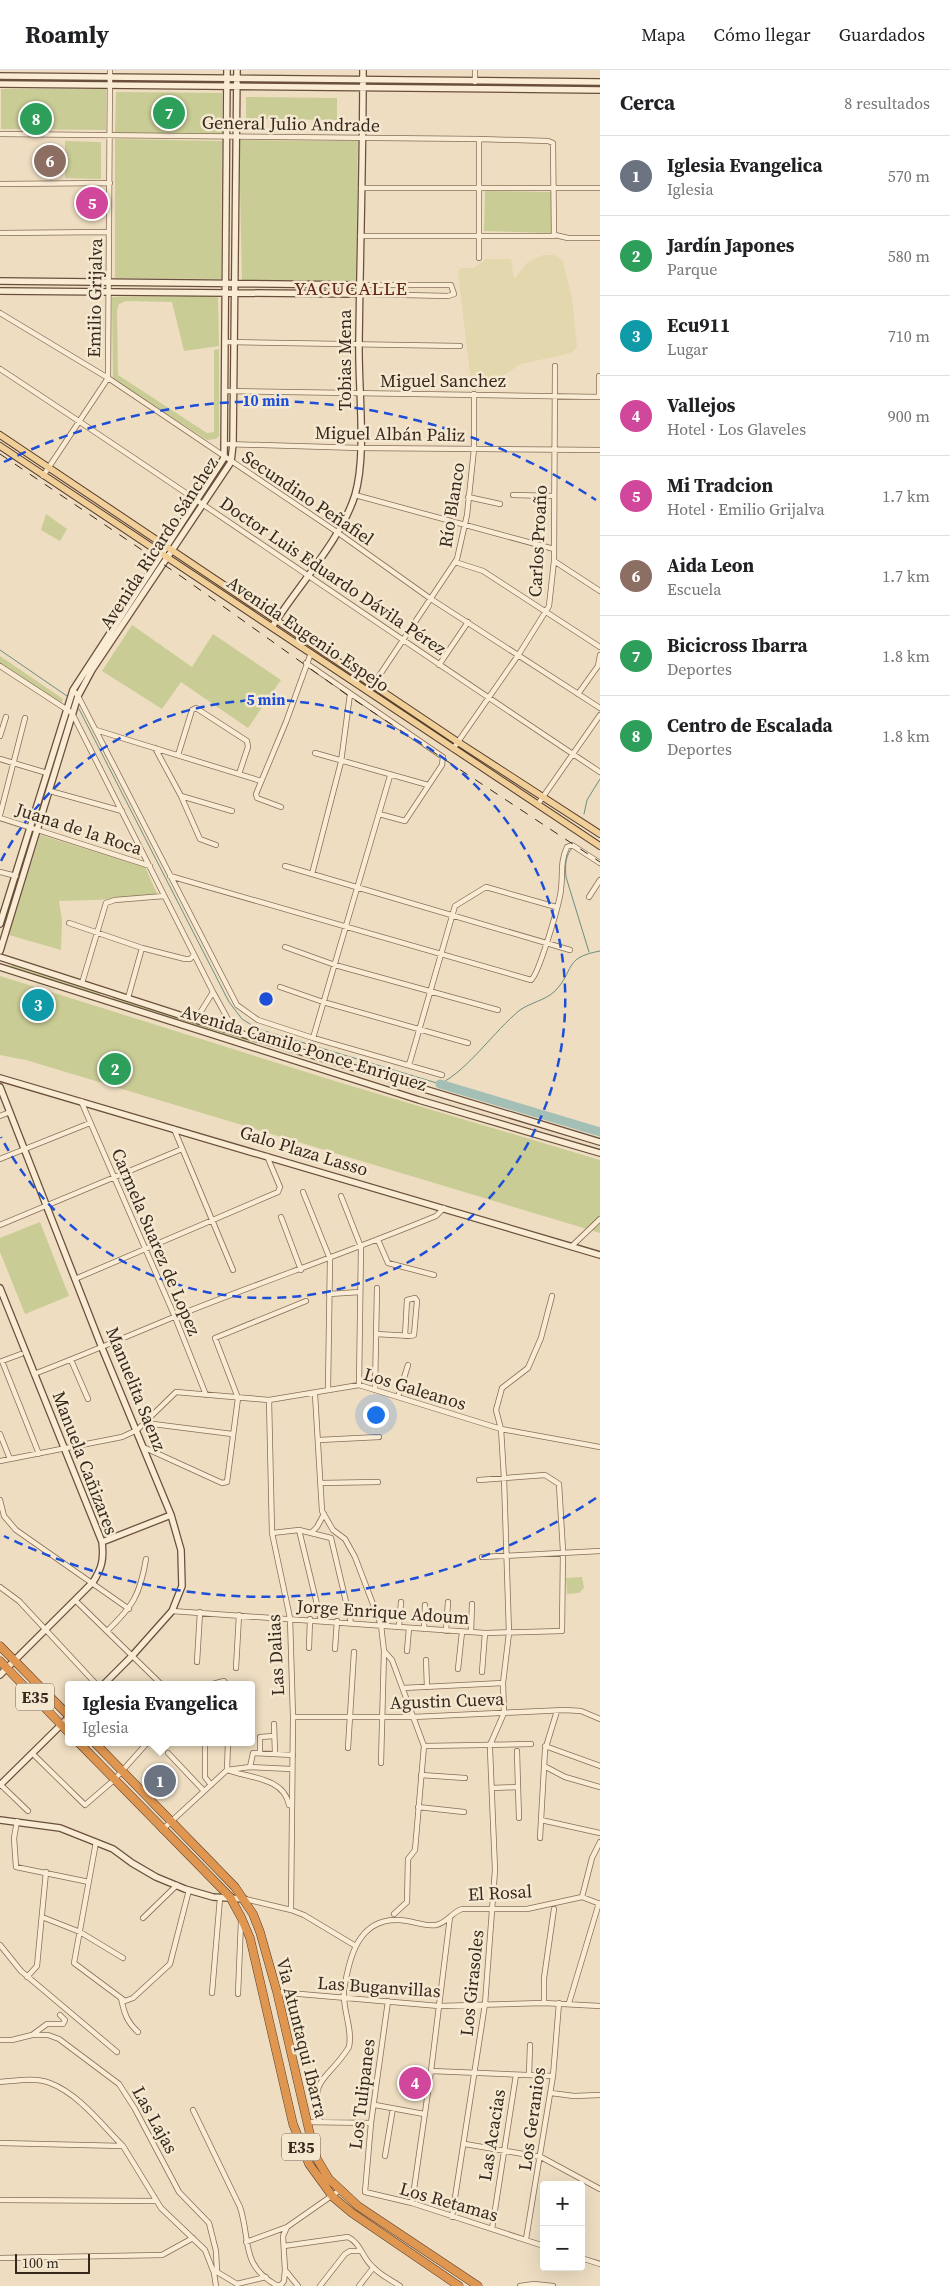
<!DOCTYPE html>
<html lang="es">
<meta charset="utf-8">
<style>
body{margin:0;font-family:"Source Serif 4",serif;background:#f2f2f2;color:#202124}
.controls{position:absolute;right:15px;bottom:15px;display:grid;overflow:hidden;border-radius:5px;box-shadow:0 5px 20px #0002}
.controls button{width:45px;height:45px;display:grid;place-items:center;padding:0;border:0;border-bottom:1px solid #e0e0e0;background:#fff;color:#202124;font:25px sans-serif}
.scale{position:absolute;left:15px;bottom:12px;width:75px;box-sizing:border-box;padding-left:5px;border:2px solid #37281d;border-top:0;font-size:14px;line-height:18px;white-space:nowrap;color:#37281d;-webkit-text-stroke:4px #f5e8d0;paint-order:stroke}
.you{position:absolute;left:375px;top:1344px;width:18px;height:18px;margin:-12px;border:4px solid #fff;border-radius:50%;background:#1a73e8;box-shadow:0 0 0 8px #1a73e833}
.badge{display:grid;place-items:center;width:32px;height:32px;border-radius:50%;background:#962931;color:#fff;font-size:16px;font-weight:700}
.pin{position:absolute;translate:-50% -50%;border:2px solid #fff;box-shadow:0 1px 5px #0006}
.popup{position:absolute;left:65px;top:1611px;width:190px;height:65px;box-sizing:border-box;display:grid;place-content:center;border-radius:5px;background:#fff;filter:drop-shadow(0 1px 4px #0005);font-size:16px;white-space:nowrap;color:#757577}
.popup b{font-size:19px;color:#202124}
.popup::after{content:'';position:absolute;left:50%;top:100%;margin-left:-10px;border:10px solid transparent;border-top-color:#fff}
.list{margin:0;padding:0;list-style:none}
h2{display:flex;justify-content:space-between;align-items:center;height:65px;margin:0;padding:0 20px;font-size:21px}
h2 small{font-size:16px;font-weight:400;color:#757577}
.list li{display:grid;grid-template-columns:32px 1fr auto;gap:15px;align-items:center;box-sizing:border-box;height:80px;padding:0 20px;border-top:1px solid #e0e0e0}
.list b{display:block;font-size:19px;white-space:nowrap}
.list p{margin:0;font-size:16px;white-space:nowrap;color:#757577}
.list em{font-size:16px;font-style:normal;color:#757577}
.map{position:relative;flex:none;width:600px;height:2216px;overflow:hidden}
header{display:flex;align-items:center;gap:30px;box-sizing:border-box;height:70px;padding:0 25px;background:#fff;border-bottom:1px solid #e0e0e0}
header strong{font-size:24px}
nav{display:flex;gap:28px;margin-inline-start:auto;font-size:18px}
main{display:flex}
aside{flex:1;background:#fff}
.map>svg:first-child{display:block}
.farmland{fill:#e3d7ae}
.green{fill:#c9cc95}
.lines{fill:none;stroke-linecap:round;stroke-linejoin:round}
.stream{stroke:#6b8e83;stroke-width:1}
.river{stroke:#a4c0b6;stroke-width:9}
.street-casing{stroke:#876e59;stroke-width:6}
.secondary-casing{stroke:#694f3c;stroke-width:8}
.primary-casing{stroke:#553d2d;stroke-width:8}
.highway-casing{stroke:#553d2d;stroke-width:9}
.street{stroke:#f9ebd4;stroke-width:4.5}
.secondary{stroke:#f9ebd4;stroke-width:5.5}
.primary{stroke:#f1cf98;stroke-width:6}
.highway{stroke:#de9651;stroke-width:8}
.rail{stroke:#37281d;stroke-width:1;stroke-dasharray:9 9;stroke-linecap:butt}
.ring{fill:none;stroke:#1d4ed8;stroke-width:2.5;stroke-dasharray:9 6}
.labels{text-anchor:middle;stroke-width:5;stroke-linejoin:round;paint-order:stroke}
.shield{fill:#f5e8d0;stroke:#706253;stroke-width:1}
.shield-label{font-size:16px;font-weight:bold;fill:#37281d}
.street-label{font-size:18px;fill:#37281d;stroke:#f5e8d0}
.neighbourhood-label{font-size:19px;letter-spacing:1px;fill:#63261c;stroke:#f5e8d0}
.centre{fill:#1d4ed8;stroke:#f5e8d0;stroke-width:2.5}
.ring-label{font-size:15px;text-anchor:middle;font-weight:bold;fill:#1d4ed8;stroke:#f5e8d0;stroke-width:5;stroke-linejoin:round;paint-order:stroke}
</style>
<header>
<strong>Roamly</strong>
<nav><a>Mapa</a><a>Cómo llegar</a><a>Guardados</a></nav>
</header>
<main>
<div class="map">
<svg width="600" height="2216" viewBox="0 0 600 2216">
<rect width="100%" height="100%" fill="#eeddc1"/>
<path class="farmland" d="M543,185H554L563,191L572,229L577,277L572,282L563,285L520,294L484,320H472L458,202L461,198H474L486,189H511L513,204L515,208L527,193Z"/>
<path class="green" d="M1,19H106V60L1,59Z
M116,22L222,23V64L115,63Z
M246,27L337,28V50L246,49Z
M115,69L222,71L221,209L115,208Z
M239,70L358,71L356,212L242,211Z
M65,71L101,72V109L65,108Z
M485,121L552,122L551,163L484,161Z
M218,226L219,276L184,281L172,232L126,231L119,234L117,240L118,305L207,363L214,362V280L219,279V366L216,369L207,370L113,310L112,227Z
M46,444L67,459L60,471L41,460Z
M132,555L192,597L213,564L281,610L248,658L181,612L162,639L102,601Z
M0,586L63,629L61,634L0,593Z
M40,765L145,797L159,828L59,831L62,850L61,880L9,865Z
M12,894L101,922L99,926L11,898Z
M0,906L338,1012L600,1090V1163L26,990L0,985Z
M114,926L256,971L255,975L112,930Z
M40,1152L69,1226L25,1244L0,1182V1168Z
M582,1507L584,1518L579,1523L567,1524L566,1508Z"/>
<g class="lines">
<path class="stream" d="M0,580L67,626
M79,639L229,932L242,949L258,959L440,1014C469,999 494,961 520,940C530,933 545,930 554,922C576,900 562,888 600,881
M584,744L587,730L600,709
M573,777C565,785 565,796 566,807L589,882"/>
<path class="river" d="M440,1014L600,1062"/>
<defs>
<path id="street" d="M475,12V0
M0,64L479,69L548,71L553,73L554,166H360
M0,114L110,113
M361,118H600
M0,163L109,162
M555,165L568,168H600
M479,188V69
M360,215H451L454,224L448,226L360,224
M0,243L108,308L337,462L431,529L600,638
M225,272L460,276
M0,299C201,431 399,569 600,702
M599,306V327
M225,321L600,327
M225,374L360,378L600,380
M43,406L108,308L110,0
M355,425L554,479
M513,425L554,426
M468,427L500,434
M554,491L600,521
M455,492L483,501L600,577
M306,593L443,687L442,695L405,751L379,744
M439,595L468,552
M0,596L72,643L213,922L235,962
M373,615L457,489L467,445L474,379V324
M73,620L78,626L237,935L258,950L313,968L442,1005
M578,624L598,596L600,585
M96,660L261,711
M0,666L6,647
M155,678L181,726L200,769L216,775
M453,679L519,584L549,536L554,491L555,296
M315,683L428,715
M178,685L192,640L196,638L247,671L248,677L239,704
M0,689L47,703
M50,721L122,741
M181,726L232,741
M538,734L600,645
M281,737L257,728L256,724L286,652L311,583
M0,745L25,648
M0,748L150,796
M285,796L570,880
M0,802L16,806
M312,804L341,692L350,624
M170,806L531,910C539,904 560,832 561,819C563,803 560,792 567,777L572,775L600,793
M589,827L600,810
M69,853L142,878L185,889H190L194,885
M285,877L335,895L498,940
M82,913L106,833L115,830L164,826
M280,917L323,932L468,973
M128,928L142,878
M190,948L200,943L213,922
M313,968L390,706
M409,995L455,836L486,817L556,837
M81,1031L175,1247L206,1325
M0,1046L10,1042
M174,1059L233,1200
M0,1089L90,1053
M303,1122L330,1189L328,1319
M341,1126L361,1177L359,1315
M281,1147L301,1200
M0,1155L182,1079
M378,1170L388,1193L434,1205
M572,1176L600,1149
M75,1209L278,1122L280,1117L267,1086
M329,1224L360,1222
M376,1264L411,1266L414,1265L417,1231L415,1228L407,1230L405,1266
M21,1284L2,1291L39,1384
M71,1290L88,1329
M34,1304C81,1286 128,1266 174,1247C261,1212 349,1182 436,1146L444,1138
M375,1320L377,1218
M315,1324L322,1441L333,1460L345,1469L355,1487L381,1555L384,1581L392,1590L424,1676L415,1780L408,1789L407,1832L394,1844
M398,1327L408,1295
M269,1330L272,1463L290,1548L293,1647L291,1840
M146,1351L153,1354L232,1364
M0,1364L10,1389
M319,1370L379,1367
M143,1377L222,1413L227,1412L238,1328L215,1268L306,1231
M0,1391L122,1367L137,1360L176,1322L269,1330L359,1315L501,1359L600,1377
M321,1413L378,1412
M0,1430L4,1446L16,1460L129,1539
M299,1460L321,1551
M312,1462L317,1457L324,1444
M272,1463L299,1460L331,1468L351,1553
M482,1487L600,1481
M0,1517L19,1531L97,1615
M76,1531L162,1615
M172,1541L485,1563L562,1561L563,1481L559,1414L545,1405L479,1410
M399,1557L401,1532
M424,1559L425,1535
M107,1561C133,1536 140,1525 146,1489
M446,1561L448,1532
M471,1562L472,1534
M309,1578L310,1549
M335,1579L337,1551
M407,1581L409,1558
M426,1590L427,1617
M197,1592L200,1542
M236,1598L239,1545
M458,1599L462,1562
M482,1602L485,1563
M209,1615L224,1611L227,1615
M403,1618L503,1613
M293,1647H413L565,1640L581,1641L600,1649
M274,1654L275,1683
M205,1672V1707L211,1715
M228,1672L227,1700C248,1708 284,1707 289,1735
M490,1675L504,1643L503,1613L509,1563L504,1408L501,1359L496,1340L502,1318L528,1298L541,1268L552,1226
M424,1676L531,1674
M545,1676L600,1696
M348,1678L354,1582
M260,1682V1667L274,1666
M168,1683L204,1721
M33,1684L85,1735L114,1710L148,1672
M381,1693L384,1581
M544,1696L565,1707L600,1717
M250,1697L253,1683L293,1685
M421,1705L465,1708
M0,1714L28,1741
M518,1717L519,1748
M492,1718L518,1717L517,1681
M418,1737L464,1742
M541,1750L600,1763
M17,1751L14,1768L16,1797L89,1812
M162,1760L227,1700L250,1697L291,1699
M540,1768L545,1680L557,1641
M96,1772L74,1893L121,1928L125,1931L133,1928L170,1894L189,1820
M582,1827L592,1788L600,1772
M245,1829L291,1840L304,1845L354,1875
M42,1847L80,1862L123,1888
M143,1848L177,1815
M0,1875L21,1901L117,1982
M27,1907L37,1896L46,1802
M277,1922L439,1936L544,1933L600,1936
M212,1923L220,1828
M238,1924L241,1851
M121,1928C124,1943 127,1952 138,1962
M388,1931L371,2053L365,2122L412,2133L544,2176
M544,1933V1908L554,1839
M569,1933L599,1833
M32,1965L47,1954H63L65,1950L60,1945
M0,1970H12L32,1965H48L59,1969L119,2014L135,2039L179,2122L209,2153L216,2181L217,2202L214,2203L216,2216
M431,2001L553,2006
M529,2005L530,1975
M0,2012C16,2011 35,2007 50,2013C79,2024 102,2055 123,2076
M551,2023L574,2026L600,2025
M375,2035L424,2044
M193,2040L240,2137C251,2171 240,2194 276,2215H281L284,2211L285,2200
M306,2052L371,2053
M320,2052C309,2006 327,2012 349,1977C353,1958 342,1939 344,1920C349,1888 358,1848 399,1850C411,1850 424,1857 436,1855C447,1853 452,1842 462,1839H527L582,1827L600,1834
M0,2073L123,2076L161,2138L205,2180L214,2203
M465,2074L541,2087L600,2119
M385,2086L393,2038
M0,2130L156,2131
M412,2133L431,2001L450,1847
M452,2147L485,1934L495,1800L490,1679
M492,2159L516,2005
M526,2169L553,2006L559,1933
M246,2172L287,2157
M284,2176L348,2167C361,2173 362,2188 373,2197C380,2205 391,2210 400,2216
M0,2188L162,2185L193,2168
M581,2188L600,2194
M217,2202L237,2214L266,2207
M298,2216L285,2200L283,2166L287,2157L340,2120
M320,2216L345,2184L350,2181H360
M359,2216L373,2198
M520,2216L534,2214L553,2216"/>
<path id="secondary" d="M0,6L600,12
M0,14L600,20
M0,211L360,215
M0,221L360,224
M272,557C297,517 341,470 355,425C367,385 358,317 359,273C360,182 363,91 363,0
M0,854L73,620L224,388L227,0
M0,881L78,626L92,600L231,392L233,374L237,0
M0,887L189,948L600,1072
M0,897L419,1030L600,1083
M0,1008L600,1185
M0,1017L102,1278L171,1445L181,1480L182,1516L172,1541L132,1586L103,1615
M0,1218L102,1472C104,1489 102,1498 93,1512L0,1605
M102,1472L171,1445
M0,1715L69,1647
M0,1750L60,1758L113,1779L132,1793L156,1807L185,1819L213,1827L244,1829"/>
<path id="primary" d="M0,365L458,672L600,764
M0,376L600,776"/>
<path id="highway" d="M0,1576L69,1646
M0,1591L69,1663
M78,1672L230,1827L241,1847L250,1868L293,2054L309,2094L333,2127L352,2143L459,2216
M94,1672L235,1817L253,1844L260,1862L277,1922L312,2073L317,2089L329,2109L358,2136L478,2216"/>
</defs>
<use href="#street" class="street-casing"/>
<use href="#secondary" class="secondary-casing"/>
<use href="#primary" class="primary-casing"/>
<use href="#highway" class="highway-casing"/>
<use href="#street" class="street"/>
<use href="#secondary" class="secondary"/>
<use href="#primary" class="primary"/>
<use href="#highway" class="highway"/>
<path class="rail" d="M0,384L182,507L350,627L600,792"/>
</g>
<g class="ring">
<path d="M1 791A299 299 0 1 1 1 1067"/>
<path d="M596 1428A598 598 0 0 1 4 1466M4 392A598 598 0 0 1 596 430"/>
</g>
<g class="labels">
<g class="shield">
<rect x="16" y="1613.5" width="38" height="27" rx="4"/>
<rect x="282" y="2063.5" width="38" height="27" rx="4"/>
</g>
<g class="shield-label">
<text x="35" y="1633">E35</text>
<text x="301" y="2083">E35</text>
</g>
<g class="street-label">
<text transform="translate(291 54) rotate(1)" y="6">General Julio Andrade</text>
<text transform="translate(95 228) rotate(-89)" y="6">Emilio Grijalva</text>
<text transform="translate(345 290) rotate(-90)" y="6">Tobias Mena</text>
<text x="443" y="317">Miguel Sanchez</text>
<text transform="translate(390 364) rotate(1)" y="6">Miguel Albán Paliz</text>
<text transform="translate(308 428) rotate(34)" y="6">Secundino Peñafiel</text>
<text transform="translate(452 435) rotate(-81)" y="6">Río Blanco</text>
<text transform="translate(538 471) rotate(-87)" y="6">Carlos Proaño</text>
<text transform="translate(159 473) rotate(-57)" y="6">Avenida Ricardo Sánchez</text>
<text transform="translate(333 506) rotate(34)" y="6">Doctor Luis Eduardo Dávila Pérez</text>
<text transform="translate(308 564) rotate(34)" y="6">Avenida Eugenio Espejo</text>
<text transform="translate(79 759) rotate(18)" y="6">Juana de la Roca</text>
<text transform="translate(304 978) rotate(17)" y="6">Avenida Camilo Ponce Enriquez</text>
<text transform="translate(304 1081) rotate(17)" y="6">Galo Plaza Lasso</text>
<text transform="translate(156 1172) rotate(67)" y="6">Carmela Suarez de Lopez</text>
<text transform="translate(136 1319) rotate(68)" y="6">Manuelita Saenz</text>
<text transform="translate(415 1319) rotate(17)" y="6">Los Galeanos</text>
<text transform="translate(85 1393) rotate(69)" y="6">Manuela Cañizares</text>
<text transform="translate(383 1542) rotate(4)" y="6">Jorge Enrique Adoum</text>
<text transform="translate(276 1585) rotate(-93)" y="6">Las Dalias</text>
<text transform="translate(447 1631) rotate(-2)" y="6">Agustin Cueva</text>
<text transform="translate(500 1823) rotate(-3)" y="6">El Rosal</text>
<text transform="translate(472 1913) rotate(-84)" y="6">Los Girasoles</text>
<text transform="translate(379 1917) rotate(4)" y="6">Las Buganvillas</text>
<text transform="translate(302 1968) rotate(76)" y="6">Via Atuntaqui Ibarra</text>
<text transform="translate(362 2024) rotate(-83)" y="6">Los Tulipanes</text>
<text transform="translate(532 2049) rotate(-82)" y="6">Los Geranios</text>
<text transform="translate(155 2050) rotate(61)" y="6">Las Lajas</text>
<text transform="translate(492 2065) rotate(-81)" y="6">Las Acacias</text>
<text transform="translate(449 2132) rotate(16)" y="6">Los Retamas</text>
</g>
<g class="neighbourhood-label">
<text x="351" y="225">YACUCALLE</text>
</g>
</g>
<circle cx="266" cy="929" r="8" class="centre"/>
<g class="ring-label">
<text x="266" y="336">10 min</text>
<text x="266" y="635">5 min</text>
</g>
</svg>
<div class="controls">
<button>+</button>
<button>−</button>
</div>
<div class="scale">100 m</div>
<div class="you"></div>
<div class="pin badge" style="left:160px;top:1711px;background:#6b7280">1</div>
<div class="popup"><b>Iglesia Evangelica</b>Iglesia</div>
<div class="pin badge" style="left:115px;top:999px;background:#2e9e5b">2</div>
<div class="pin badge" style="left:38px;top:935px;background:#0f9aa8">3</div>
<div class="pin badge" style="left:415px;top:2013px;background:#d1479c">4</div>
<div class="pin badge" style="left:92px;top:133px;background:#d1479c">5</div>
<div class="pin badge" style="left:50px;top:91px;background:#8d6e63">6</div>
<div class="pin badge" style="left:169px;top:43px;background:#2e9e5b">7</div>
<div class="pin badge" style="left:36px;top:49px;background:#2e9e5b">8</div>
</div>
<aside>
<h2>Cerca<small>8 resultados</small></h2>
<ul class="list">
<li><span class="badge" style="background:#6b7280">1</span><div><b>Iglesia Evangelica</b><p>Iglesia</p></div><em>570 m</em></li>
<li><span class="badge" style="background:#2e9e5b">2</span><div><b>Jardín Japones</b><p>Parque</p></div><em>580 m</em></li>
<li><span class="badge" style="background:#0f9aa8">3</span><div><b>Ecu911</b><p>Lugar</p></div><em>710 m</em></li>
<li><span class="badge" style="background:#d1479c">4</span><div><b>Vallejos</b><p>Hotel · Los Glaveles</p></div><em>900 m</em></li>
<li><span class="badge" style="background:#d1479c">5</span><div><b>Mi Tradcion</b><p>Hotel · Emilio Grijalva</p></div><em>1.7 km</em></li>
<li><span class="badge" style="background:#8d6e63">6</span><div><b>Aida Leon</b><p>Escuela</p></div><em>1.7 km</em></li>
<li><span class="badge" style="background:#2e9e5b">7</span><div><b>Bicicross Ibarra</b><p>Deportes</p></div><em>1.8 km</em></li>
<li><span class="badge" style="background:#2e9e5b">8</span><div><b>Centro de Escalada</b><p>Deportes</p></div><em>1.8 km</em></li>
</ul>
</aside>
</main>
